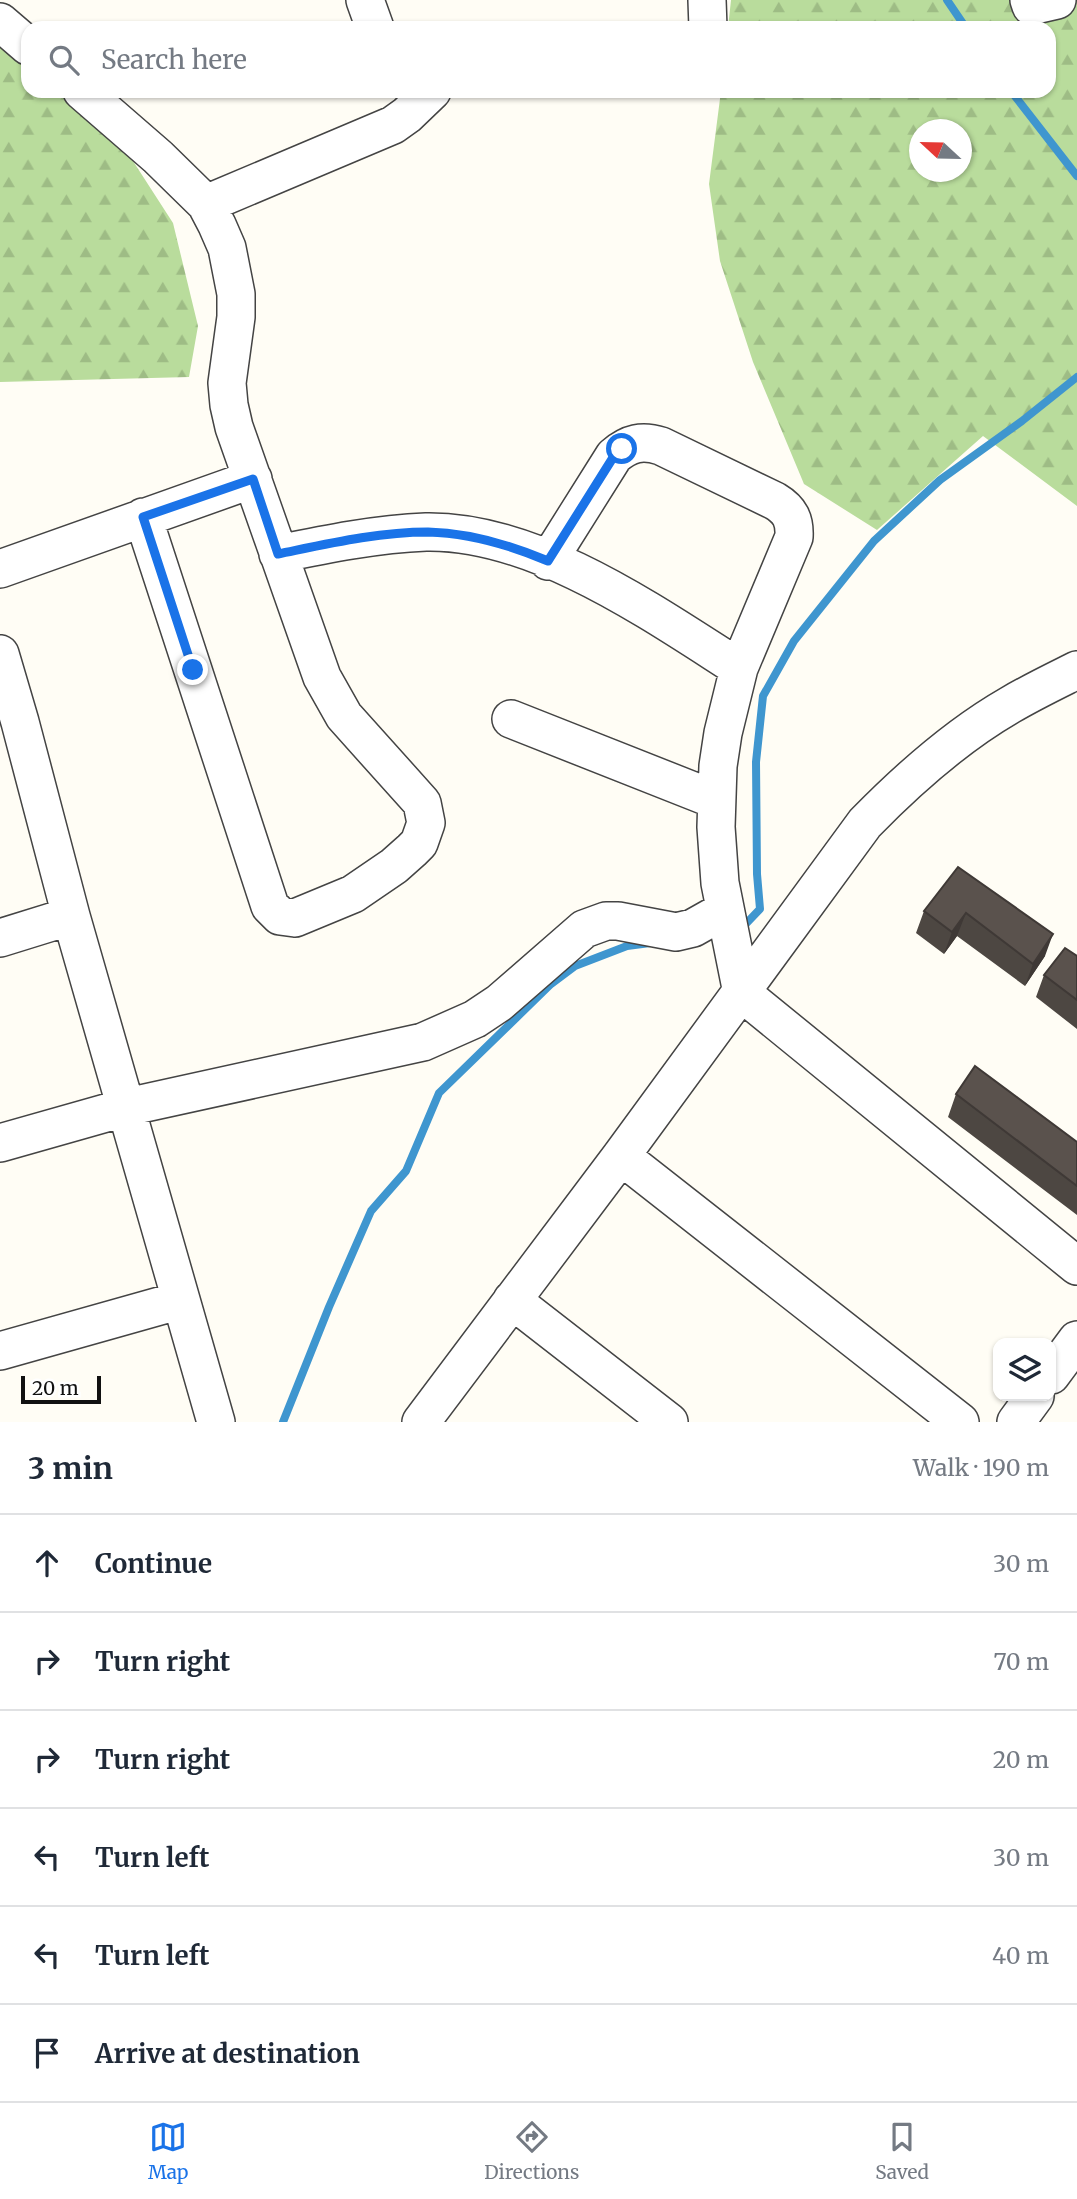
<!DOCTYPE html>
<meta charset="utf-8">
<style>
body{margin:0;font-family:Merriweather,serif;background:#f2f2f3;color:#1f2937}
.controls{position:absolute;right:21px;bottom:21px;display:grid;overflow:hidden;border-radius:14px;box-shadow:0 2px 5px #0004}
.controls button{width:63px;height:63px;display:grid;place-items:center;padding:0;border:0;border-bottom:2px solid #e0e1e3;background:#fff;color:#1f2937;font:35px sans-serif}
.compass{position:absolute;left:909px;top:119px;width:63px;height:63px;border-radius:50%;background:#fff;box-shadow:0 2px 5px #0004;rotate:292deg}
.scale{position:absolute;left:21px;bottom:18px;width:80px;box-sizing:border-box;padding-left:7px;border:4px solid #111;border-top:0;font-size:19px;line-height:24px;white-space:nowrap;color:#111;-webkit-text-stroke:5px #fff;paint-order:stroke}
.stop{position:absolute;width:21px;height:21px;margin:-16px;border:5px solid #1a73e8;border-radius:50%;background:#fff}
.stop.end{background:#1a73e8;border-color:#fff;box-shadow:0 2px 7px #0008}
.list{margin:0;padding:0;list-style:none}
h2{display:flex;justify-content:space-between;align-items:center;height:91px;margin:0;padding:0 28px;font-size:30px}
h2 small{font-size:23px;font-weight:400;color:#747a83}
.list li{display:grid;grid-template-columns:46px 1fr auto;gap:21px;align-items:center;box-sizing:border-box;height:98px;padding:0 28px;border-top:2px solid #e0e1e3}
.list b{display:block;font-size:26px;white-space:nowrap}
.list em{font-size:23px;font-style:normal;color:#747a83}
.icon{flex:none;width:38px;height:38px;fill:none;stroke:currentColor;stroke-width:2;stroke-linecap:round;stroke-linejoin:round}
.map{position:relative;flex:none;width:1077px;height:1422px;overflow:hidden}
.search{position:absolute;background:#fff;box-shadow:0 2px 5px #0004;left:21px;right:21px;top:21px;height:77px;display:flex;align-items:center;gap:18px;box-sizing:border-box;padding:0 24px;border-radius:21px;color:#747a83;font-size:26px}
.sheet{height:679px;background:#fff}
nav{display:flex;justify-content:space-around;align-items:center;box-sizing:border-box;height:98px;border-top:2px solid #e0e1e3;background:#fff;font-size:19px;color:#747a83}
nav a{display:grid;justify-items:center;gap:4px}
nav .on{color:#1a73e8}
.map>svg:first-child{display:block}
.forest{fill:url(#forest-firs);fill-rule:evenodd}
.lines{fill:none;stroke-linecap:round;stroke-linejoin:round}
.stream{stroke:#3f96cf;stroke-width:8}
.minor-casing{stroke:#444;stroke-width:40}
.minor{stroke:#fff;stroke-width:37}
.wall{fill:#4d4742}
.shaded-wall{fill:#3f3936}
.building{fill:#5a524d;stroke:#3f3936;stroke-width:2}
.route{stroke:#1a73e8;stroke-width:9}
</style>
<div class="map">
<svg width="1077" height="1422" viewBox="0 0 1077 1422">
<defs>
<pattern id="forest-firs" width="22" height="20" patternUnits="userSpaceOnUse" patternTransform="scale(1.75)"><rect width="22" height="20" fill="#b9dc9c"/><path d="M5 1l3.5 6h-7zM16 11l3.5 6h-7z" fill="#9ebc85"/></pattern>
</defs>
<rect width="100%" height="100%" fill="#fffdf5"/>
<path class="forest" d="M731,0H1077V506L983,436L877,530L804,484L753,362L720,261L709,184L721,91H1049V28H728ZM920,130H962V172H920Z
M0,45L28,66V91H58L122,144L173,223L198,326L189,377L0,382Z"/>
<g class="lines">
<path class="stream" d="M947,0L966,28
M1011,91L1077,176
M739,931L760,909L757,874L756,762L763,696L794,641L874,541L940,480L1022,421L1077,377
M283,1422L329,1307L371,1211L406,1171L439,1093L551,984L575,966L627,946L650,943"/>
<defs>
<path id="minor" d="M365,0L375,28
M707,0L708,28
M1029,0L1031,6L1057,0
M0,22L28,46
M82,91L158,157L206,204L217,225L227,248L236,294V317L227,383L229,405L234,427L322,677L344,716L422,803L426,823L419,843L412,850L394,866L353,894L295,918L280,916L270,906L143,517
M206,204L393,125L407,115L432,91
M278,554C327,544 376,534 426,532C535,530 651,612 739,668
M548,561L614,456C629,443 642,440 661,446L775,501C790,510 795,520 794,537L739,668L723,733L718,766L716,827L720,883L742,993L1077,1266
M0,569L253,479
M0,654L20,722L71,916L216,1422
M511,719L716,800
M0,938L71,916
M0,1143L127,1107L423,1042L475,1019L499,1003L584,929L606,921H618L676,932L693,928L725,910
M621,1156L960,1422
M512,1300L669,1422
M0,1351L181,1300
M1051,1375L1077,1340
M421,1422L621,1156L865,823C908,779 956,736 1010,705C1032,692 1055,681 1077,670
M1016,1422L1035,1396"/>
</defs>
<use href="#minor" class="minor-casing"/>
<use href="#minor" class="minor"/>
</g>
<path class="wall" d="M958,867L1045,956L1025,986L957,936L944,954L916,933L924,911Z
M1077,956V1029L1036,997L1044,975Z
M956,1094L1077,1142V1215L948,1117Z"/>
<path class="shaded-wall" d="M966,913L957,936L944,954L952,932Z
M1053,934L1045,956L1025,986L1033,964Z"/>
<path class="building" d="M958,867L1053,934L1033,964L966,913L952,932L924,911Z
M1065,948L1077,956V1000L1044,975Z
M975,1066L1077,1142V1186L956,1094Z"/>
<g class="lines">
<path class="route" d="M193,670L143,517L253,479L278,554C327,544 378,532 428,532C470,533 510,545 548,561L614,456L622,449"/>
</g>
</svg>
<div class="controls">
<button><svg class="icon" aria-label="layers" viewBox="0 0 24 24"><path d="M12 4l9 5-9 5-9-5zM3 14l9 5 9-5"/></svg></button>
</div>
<svg class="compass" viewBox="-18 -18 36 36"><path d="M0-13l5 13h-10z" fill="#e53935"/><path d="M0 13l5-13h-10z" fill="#747a83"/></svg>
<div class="scale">20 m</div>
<div class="stop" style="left:622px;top:449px"></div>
<div class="stop end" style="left:193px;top:670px"></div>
<div class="search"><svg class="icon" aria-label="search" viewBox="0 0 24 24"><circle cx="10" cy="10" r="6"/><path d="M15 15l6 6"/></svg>Search here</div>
</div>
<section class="sheet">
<h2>3 min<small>Walk · 190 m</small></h2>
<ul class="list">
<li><svg class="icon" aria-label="ahead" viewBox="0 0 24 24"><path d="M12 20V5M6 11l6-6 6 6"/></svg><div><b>Continue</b></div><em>30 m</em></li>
<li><svg class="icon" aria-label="right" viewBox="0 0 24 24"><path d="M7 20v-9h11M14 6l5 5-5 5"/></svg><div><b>Turn right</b></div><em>70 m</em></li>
<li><svg class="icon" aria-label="right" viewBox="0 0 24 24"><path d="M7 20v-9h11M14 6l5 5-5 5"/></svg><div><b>Turn right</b></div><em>20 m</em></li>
<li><svg class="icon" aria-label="left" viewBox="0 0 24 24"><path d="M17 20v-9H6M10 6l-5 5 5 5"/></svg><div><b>Turn left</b></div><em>30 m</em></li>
<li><svg class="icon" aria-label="left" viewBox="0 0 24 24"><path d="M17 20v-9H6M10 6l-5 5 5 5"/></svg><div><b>Turn left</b></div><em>40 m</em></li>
<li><svg class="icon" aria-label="arrive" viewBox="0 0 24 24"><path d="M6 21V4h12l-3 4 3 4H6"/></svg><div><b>Arrive at destination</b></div></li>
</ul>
</section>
<nav>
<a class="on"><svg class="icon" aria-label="map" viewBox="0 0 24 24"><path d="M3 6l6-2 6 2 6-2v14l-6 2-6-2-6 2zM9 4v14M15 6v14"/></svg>Map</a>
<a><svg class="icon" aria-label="directions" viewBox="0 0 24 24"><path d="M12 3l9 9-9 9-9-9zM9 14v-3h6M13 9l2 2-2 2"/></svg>Directions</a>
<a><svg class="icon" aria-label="saved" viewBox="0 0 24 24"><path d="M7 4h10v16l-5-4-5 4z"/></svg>Saved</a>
</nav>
